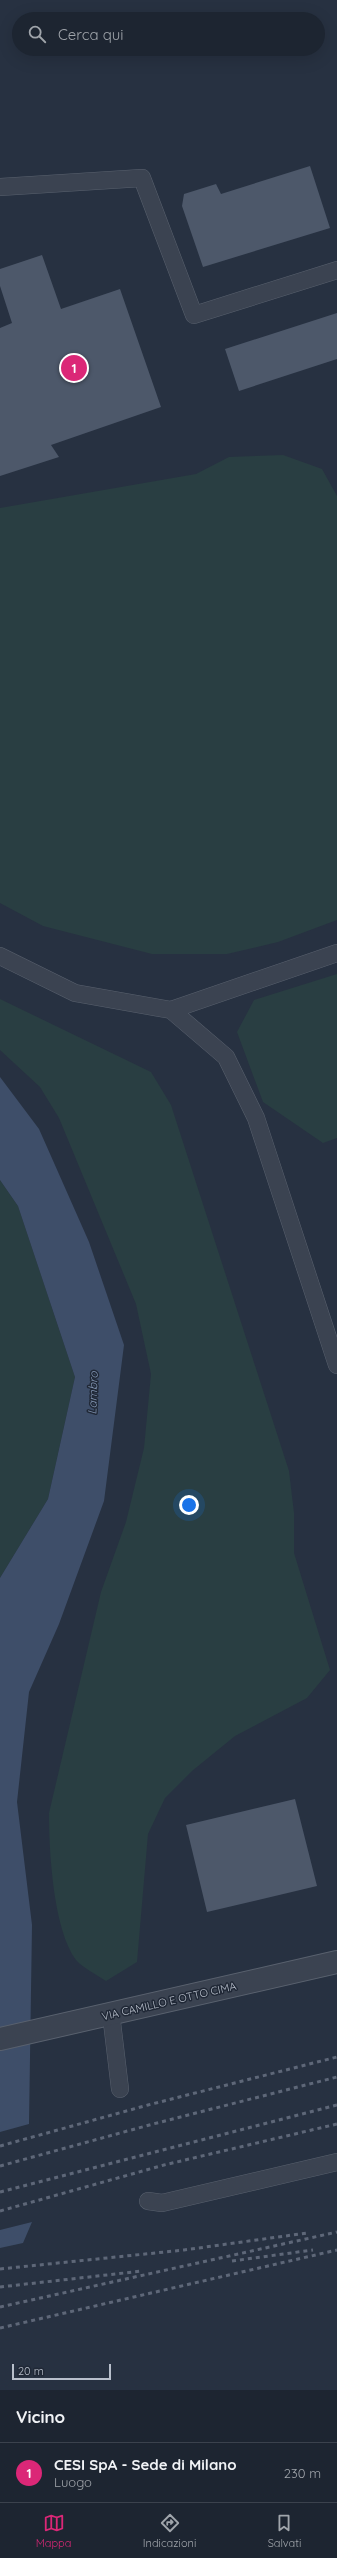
<!DOCTYPE html>
<html lang="it">
<style>
body{margin:0;font-family:Quicksand,sans-serif;background:#252d39;color:#f1f3f6}
.scale{position:absolute;left:12px;bottom:10px;width:99px;box-sizing:border-box;padding-left:4px;border:2px solid #b8bfcb;border-top:0;font-size:11px;line-height:14px;white-space:nowrap;color:#b8bfcb;-webkit-text-stroke:3px #202836;paint-order:stroke}
.you{position:absolute;left:189px;top:1505px;width:14px;height:14px;margin:-10px;border:3px solid #fff;border-radius:50%;background:#1a73e8;box-shadow:0 0 0 6px #1a73e833}
.badge{display:grid;place-items:center;width:26px;height:26px;border-radius:50%;background:#db2777;color:#fff;font-size:13px;font-weight:700}
.pin{position:absolute;translate:-50% -50%;border:2px solid #fff;box-shadow:0 1px 4px #0006}
.list{margin:0;padding:0;list-style:none}
h2{display:flex;justify-content:space-between;align-items:center;height:52px;margin:0;padding:0 16px;font-size:17px}
h2 small{font-size:13px;font-weight:400;color:#a0a5ab}
.list li{display:grid;grid-template-columns:26px 1fr auto;gap:12px;align-items:center;box-sizing:border-box;height:60px;padding:0 16px;border-top:1px solid #3b424d}
.list b{display:block;font-size:15px;white-space:nowrap}
.list p{margin:0;font-size:13px;white-space:nowrap;color:#a0a5ab}
.list em{font-size:13px;font-style:normal;color:#a0a5ab}
.icon{flex:none;width:22px;height:22px;fill:none;stroke:currentColor;stroke-width:2;stroke-linecap:round;stroke-linejoin:round}
.map{position:relative;flex:none;width:337px;height:2390px;overflow:hidden}
.search{position:absolute;background:#1d2531;box-shadow:0 4px 16px #0002;left:12px;right:12px;top:12px;height:44px;display:flex;align-items:center;gap:10px;box-sizing:border-box;padding:0 14px;border-radius:22px;color:#a0a5ab;font-size:15px}
.sheet{height:112px;background:#1d2531}
nav{display:flex;justify-content:space-around;align-items:center;box-sizing:border-box;height:56px;border-top:1px solid #3b424d;background:#1d2531;font-size:11px;color:#a0a5ab}
nav a{display:grid;justify-items:center;gap:2px}
nav .on{color:#db2777}
.map>svg:first-child{display:block}
.green{fill:#293e42}
.water{fill:#3e4e69}
.building{fill:#4d586a}
.lines{fill:none;stroke-linecap:round;stroke-linejoin:round}
.lane-casing{stroke:#59616e;stroke-width:18}
.street-casing{stroke:#59616e;stroke-width:24}
.lane{stroke:#3b4351;stroke-width:17}
.street{stroke:#3b4351;stroke-width:22}
.rail{stroke:#5e6778;stroke-width:3;stroke-dasharray:4 4;stroke-linecap:butt}
.labels{text-anchor:middle;stroke-width:3;stroke-linejoin:round;paint-order:stroke}
.street-label{font-size:11px;fill:#b8bfcb;stroke:#202836}
.water-label{font-size:12px;font-style:italic;fill:#8194b2;stroke:#202836}
</style>
<div class="map">
<svg width="337" height="2390" viewBox="0 0 337 2390">
<rect width="100%" height="100%" fill="#273141"/>
<path class="green" d="M283,455L322,469L337,496V920L278,942L227,954H152L43,926L0,903V508L196,474L229,457Z
M337,974V1138L323,1143L263,1102L237,1032L254,1000Z
M0,999L151,1072L171,1105L289,1471L294,1513V1553L330,1670L307,1698L235,1736L192,1771L165,1798L148,1834L137,1962L106,1981C97,1975 83,1968 76,1960C53,1929 49,1851 49,1813L101,1592L126,1522L144,1448L151,1374L136,1304L59,1118L40,1087L0,1050Z
M0,1180L18,1206L75,1377L48,1499L0,1578Z"/>
<path class="water" d="M0,1077L39,1129L89,1242L124,1345L104,1501L59,1624L29,1692L17,1802L32,1925L29,2124L0,2132V1578L48,1499L75,1377L18,1206L0,1180Z
M32,2222L23,2243L0,2248V2230Z"/>
<path class="building" d="M310,166L330,228L203,267L182,206L184,194L216,184L221,194Z
M42,255L61,309L120,289L161,407L51,445L59,457L0,476V328L12,323L0,286V269Z
M337,313V359L239,391L225,349Z
M295,1799L317,1886L207,1912L186,1825Z"/>
<g class="lines">
<defs>
<path id="lane" d="M0,187L142,178L194,315L337,270
M337,953L171,1010L226,1057L256,1118L337,1365
M0,956L75,993L171,1010
M111,2014L120,2089
M148,2201L162,2203L337,2162"/>
<path id="street" d="M0,2039L337,1962"/>
</defs>
<use href="#lane" class="lane-casing"/>
<use href="#street" class="street-casing"/>
<use href="#lane" class="lane"/>
<use href="#street" class="street"/>
<path class="rail" d="M0,2146L148,2105L337,2057
M0,2166L153,2124L337,2077
M0,2192L337,2105
M0,2211L164,2165L337,2124
M232,2261L313,2250
M0,2269L184,2250L307,2233
M0,2287L142,2271
M0,2307L337,2232
M0,2328L337,2250"/>
</g>
<g class="labels">
<g class="street-label">
<text transform="translate(169 2001) rotate(-13)" y="4">VIA CAMILLO E OTTO CIMA</text>
</g>
<g class="water-label">
<text transform="translate(93 1393) rotate(-88)" y="4">Lambro</text>
</g>
</g>
</svg>
<div class="scale">20 m</div>
<div class="you"></div>
<div class="pin badge" style="left:74px;top:368px">1</div>
<div class="search"><svg class="icon" aria-label="search" viewBox="0 0 24 24"><circle cx="10" cy="10" r="6"/><path d="M15 15l6 6"/></svg>Cerca qui</div>
</div>
<section class="sheet">
<h2>Vicino<small></small></h2>
<ul class="list">
<li><span class="badge">1</span><div><b>CESI SpA - Sede di Milano</b><p>Luogo</p></div><em>230 m</em></li>
</ul>
</section>
<nav>
<a class="on"><svg class="icon" aria-label="map" viewBox="0 0 24 24"><path d="M3 6l6-2 6 2 6-2v14l-6 2-6-2-6 2zM9 4v14M15 6v14"/></svg>Mappa</a>
<a><svg class="icon" aria-label="directions" viewBox="0 0 24 24"><path d="M12 3l9 9-9 9-9-9zM9 14v-3h6M13 9l2 2-2 2"/></svg>Indicazioni</a>
<a><svg class="icon" aria-label="saved" viewBox="0 0 24 24"><path d="M7 4h10v16l-5-4-5 4z"/></svg>Salvati</a>
</nav>
